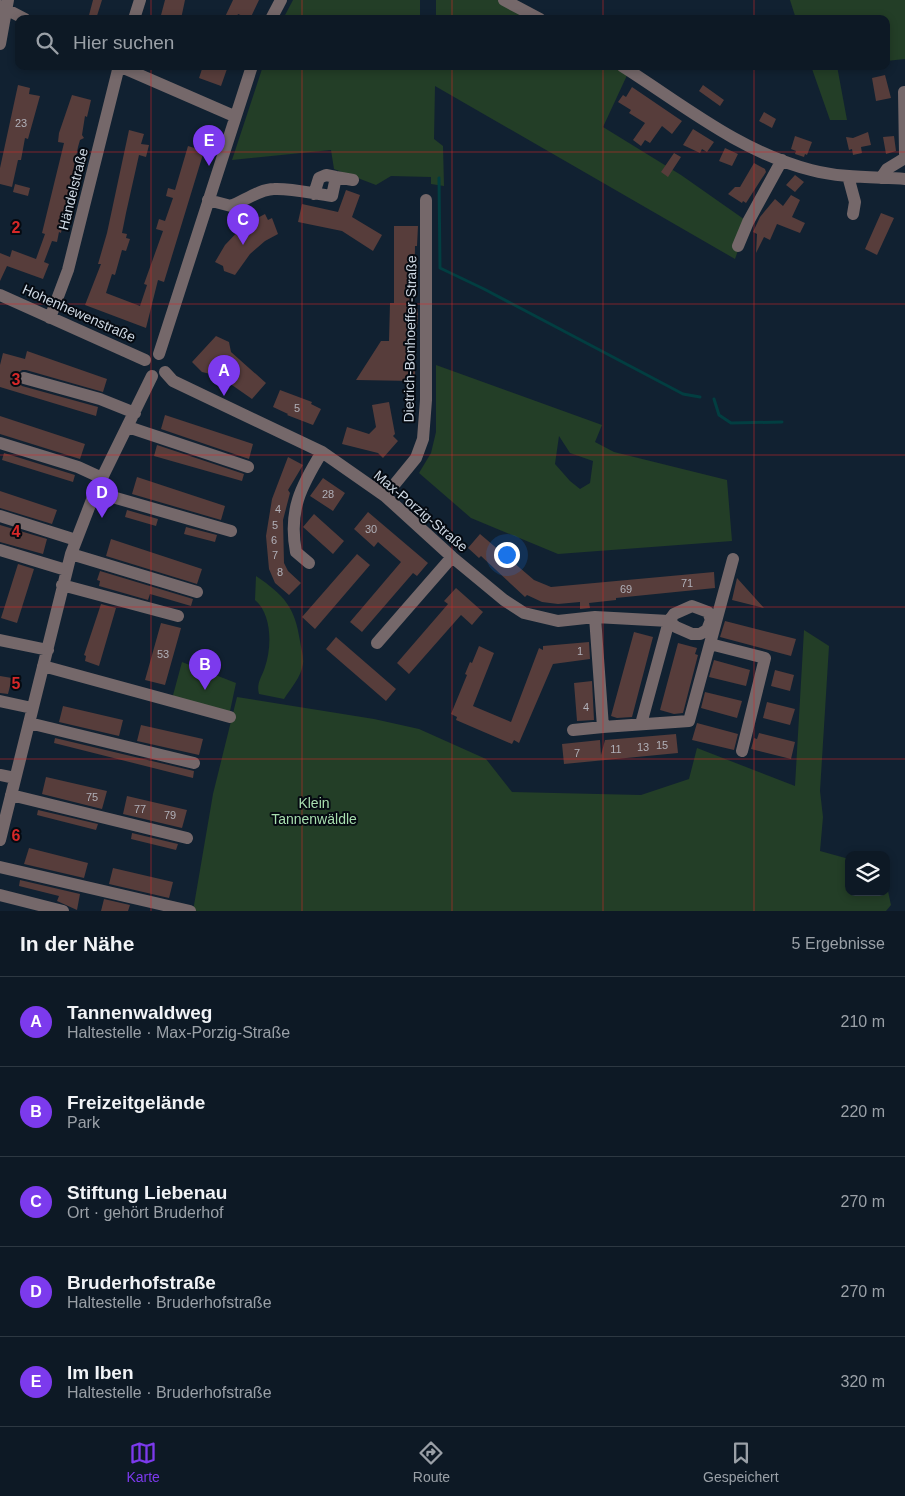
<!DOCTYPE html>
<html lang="de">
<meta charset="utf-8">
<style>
body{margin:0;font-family:Arial,sans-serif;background:#16222d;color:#f1f3f6}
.controls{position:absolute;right:15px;bottom:15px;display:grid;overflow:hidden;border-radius:10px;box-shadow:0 2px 8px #0003}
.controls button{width:45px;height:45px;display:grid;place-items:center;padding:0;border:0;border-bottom:1px solid #2d3842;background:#0d1925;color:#f1f3f6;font:25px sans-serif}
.you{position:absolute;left:506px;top:554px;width:18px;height:18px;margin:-12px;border:4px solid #fff;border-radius:50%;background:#1a73e8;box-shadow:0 0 0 8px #1a73e833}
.badge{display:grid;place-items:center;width:32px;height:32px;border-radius:50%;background:#7c3aed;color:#fff;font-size:16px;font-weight:700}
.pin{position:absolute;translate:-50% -41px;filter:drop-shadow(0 1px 2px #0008)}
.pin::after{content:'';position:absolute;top:26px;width:18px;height:15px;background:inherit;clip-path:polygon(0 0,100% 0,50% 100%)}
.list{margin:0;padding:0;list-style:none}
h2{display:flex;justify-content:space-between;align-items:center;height:65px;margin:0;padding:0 20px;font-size:21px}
h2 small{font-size:16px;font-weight:400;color:#9aa0a7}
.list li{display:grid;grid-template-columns:32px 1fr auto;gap:15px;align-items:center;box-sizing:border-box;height:90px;padding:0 20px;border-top:1px solid #2d3842}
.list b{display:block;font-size:19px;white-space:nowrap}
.list p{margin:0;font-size:16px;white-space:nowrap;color:#9aa0a7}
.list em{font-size:16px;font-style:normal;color:#9aa0a7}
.icon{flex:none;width:28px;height:28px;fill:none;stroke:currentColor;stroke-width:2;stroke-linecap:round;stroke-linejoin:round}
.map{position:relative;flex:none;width:905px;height:911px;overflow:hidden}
.search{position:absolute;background:#0d1925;box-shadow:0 2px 8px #0003;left:15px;right:15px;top:15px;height:55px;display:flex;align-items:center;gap:12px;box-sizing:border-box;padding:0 18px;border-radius:10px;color:#9aa0a7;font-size:19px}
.sheet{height:515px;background:#0d1925}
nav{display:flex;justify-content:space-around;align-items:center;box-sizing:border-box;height:70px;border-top:1px solid #2d3842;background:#0d1925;font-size:14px;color:#9aa0a7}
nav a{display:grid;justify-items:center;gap:2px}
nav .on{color:#7c3aed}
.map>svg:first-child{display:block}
.green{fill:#233e27;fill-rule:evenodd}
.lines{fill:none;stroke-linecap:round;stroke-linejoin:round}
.stream{stroke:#023e41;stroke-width:3}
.building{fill:#573d3b}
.minor{stroke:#75686a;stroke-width:12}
.grid{fill:none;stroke:#d62828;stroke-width:1;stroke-opacity:0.55}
.labels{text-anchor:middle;stroke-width:4;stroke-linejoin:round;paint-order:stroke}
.number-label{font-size:11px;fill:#b0b0b8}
.street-label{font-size:14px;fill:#cdd7e2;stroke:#050a11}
.park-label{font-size:14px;fill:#a8deaf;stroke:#050a11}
.grid-label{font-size:16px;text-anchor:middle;font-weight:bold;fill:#d62828;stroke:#050a11;stroke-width:4;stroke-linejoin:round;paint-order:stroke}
</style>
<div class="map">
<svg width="905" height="911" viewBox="0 0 905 911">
<rect width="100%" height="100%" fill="#112131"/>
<path class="green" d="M293,0H420V19H283Z
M436,0H504L540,19H436Z
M790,0H905V59L886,61V19H796Z
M263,66H622L629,71L603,127L681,175L748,222L735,259L435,86L434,139L443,146L444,186L431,184V177L391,176L376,185L334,169L331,150L232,160Z
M811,66H837L847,120H830Z
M436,365L602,425L595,442L614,452L727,480L732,541L558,554L471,518L419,473L431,453L436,432ZM559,436L570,453L593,461L590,483L580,489L570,481L555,464Z
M256,576C284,595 295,607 300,641C301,648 304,657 303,664C301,677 291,688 284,699L259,694C256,683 262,677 265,667C272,647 272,614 255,600Z
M804,630L829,646L820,791L823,817L820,851L849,859V892H886V882L891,905L886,911H193L213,794L237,697L374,719L419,729L486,759L512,792L641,795L689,779L697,748L795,786Z
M182,662L236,683L229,716L172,699Z"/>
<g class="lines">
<path class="stream" d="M439,178L440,268L484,289L683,394L700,397
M714,399L719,415L731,423L782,422"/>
</g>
<path class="building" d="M93,0H102L96,19H88Z
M165,0H185L181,19H160Z
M233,0H259L250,19L238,14L236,19H224Z
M203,66H228L221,86L199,78Z
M885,75L891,98L876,101L872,78Z
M18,85L30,88L29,94L40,96L28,139L25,138L21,160H18L12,187L0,184V168Z
M703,85L724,100L720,106L699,91Z
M632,87L682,121L672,134L662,126L650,143L645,140L641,146L633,140L645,123L629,113L631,110L618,102L623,95L626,97Z
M72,95L91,100L87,117L85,116L82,135L84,138L80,140L78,147L61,233L59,232L57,242L52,241L44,262L49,264L43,279L7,266L0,281V253L10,257L12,250L36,259L45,234L42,233L64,143L58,142L59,133Z
M764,112L776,119L772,128L759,121Z
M693,129L714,142L707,152L702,149L700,153L683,145Z
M129,130L144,134L141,144L149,145L146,157L139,155L126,213L122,233L127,234L126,238L130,239L126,251L122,250L115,275L112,274L106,293L140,306L147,285L144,284L163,231L156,229L159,219L165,221L173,198L166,196L168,188L175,190L188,146L204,151L164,282L158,280L146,328L85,305L101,264H98L107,233Z
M868,132L871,145L861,147L862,153L853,155L852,149L849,150L846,137L853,138Z
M795,136L812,142L807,155L805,154L804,157L795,154L796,151L791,149Z
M894,136L896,151L886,154L883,137Z
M725,148L738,154L732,166L719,161Z
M674,153L681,157L668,177L661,172Z
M754,163L765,169L766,172L746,203L743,201L742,203L728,194L735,187H740Z
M795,175L804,182L795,192L786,185Z
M15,184L30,188L28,196L13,192Z
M346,190L360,195L352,217L382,235L373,251L342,231L298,222L302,204L338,212Z
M791,195L800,200L792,217L805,223L800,233L777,224L770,240L764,237L756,253L757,234L753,232L760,217L775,199L783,206Z
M881,213L894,218L877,255L865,249Z
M265,214L268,220L272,218L278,234L265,241L250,254L235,275L224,271L223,266L215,262L225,245L244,225Z
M394,226H418L417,246H415L414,309H418V312L417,329H415V381L356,380L381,341H389L390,303H394Z
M216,336L229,342L231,352L266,383L252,399L219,376L202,372L192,362Z
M27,351L107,379L103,392L26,370H22L16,375V380L22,386L98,407L96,416L0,387V365L3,353L25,359Z
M280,390L312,402L311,404L321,409L313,425L287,415L288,414L273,407Z
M389,402L395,434L393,436L398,441L383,458L378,453L342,444L347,427L369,434L376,427L372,405Z
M165,415L253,444L249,459L161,429Z
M0,416L85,444L80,459L0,434Z
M157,445L244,474L242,481L154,456Z
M4,453L75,475L73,482L2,460Z
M288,457L303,465L288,490L290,493L283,520L284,563L288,571L301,583L289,595L275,583L269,569L266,536L272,499Z
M137,477L225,506L221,520L132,494Z
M323,478L345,493L333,511L310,496Z
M0,491L57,510L52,524L0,508Z
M127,510L158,519L156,526L125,517Z
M368,512L428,563L417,576L413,573L362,632L350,622L401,562L378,542L374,547L354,529Z
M314,514L344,541L333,554L303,527Z
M0,525L47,539L43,554L0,542Z
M186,527L217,535L215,542L184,534Z
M480,534L534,580L551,587L714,572L715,588L616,598V600L589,603L590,608L580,609V602L558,604L542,602L527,595L525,597L481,556L479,558L468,548Z
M111,539L202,569L197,584L106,556Z
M357,554L370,565L315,629L302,617Z
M18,564L34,569L17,623L1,618Z
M100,571L193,599L191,606L150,594L148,600L99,586L100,581L97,580Z
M737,578L764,608L732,600Z
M456,588L483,612L472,625L461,615L409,674L397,663L448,604L444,601Z
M101,604L116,608L99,666L85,661L86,656L84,655Z
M725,621L796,639L791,656L720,637Z
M161,623L181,628L165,685L145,680Z
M634,632L653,637L632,717L617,718L611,716Z
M336,637L396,689L386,701L326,649Z
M589,642L590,659L553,664L519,743L514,740L512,744L456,720L457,717L451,714L467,675L465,674L470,662L472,663L479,646L494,653L473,706L511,722L539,648L543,650V646Z
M678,643L697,648L695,654L698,655L683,713L674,714L660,710Z
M714,660L750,670L746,686L709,677Z
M775,670L794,675L790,691L771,686Z
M0,676L12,678L8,694L0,693Z
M592,681L594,720L577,721L574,683Z
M705,692L742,701L737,718L701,708Z
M767,702L795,709L790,725L763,718Z
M63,706L123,720L119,736L59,722Z
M697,723L738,734L734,750L692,740Z
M141,725L203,739L199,755L137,741Z
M759,733L795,742L791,759L751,749L754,738L757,739Z
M676,734L678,753L564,764L562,744L600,740L601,755L605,740Z
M55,738L194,771L193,778L54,743Z
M46,777L107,791L102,809L42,794Z
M127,796L187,810L182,828L123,814Z
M38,810L98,824L96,830L37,815Z
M132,833L178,844L176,850L131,839Z
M29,848L88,863L84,878L24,864Z
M113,868L173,882L169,898L109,884Z
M20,880L80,894L77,910L57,901L59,896L19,886Z
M104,899L130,905L128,911H101Z"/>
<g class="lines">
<path class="minor" d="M504,0L540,19
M0,6L25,19
M134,19L140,0
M271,19L281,0
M0,44L8,0
M119,66L234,116
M622,66C682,104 740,152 811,170C841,178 874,177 905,179
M904,92L905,154
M848,176L855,202L853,214
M336,177L353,180
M881,178L887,169L905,158
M208,200L231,206C244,201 260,189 274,189C291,188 315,194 332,196L336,177L326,175L319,178L314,194
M738,246L748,222L782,160
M0,295L145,360
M50,318L68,270L119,66
M159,354L252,66
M165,372L173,381L322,452L385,496L452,557L504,600L524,613L558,621L595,617L669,621L676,627L692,634H700L707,630L711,620L708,612L692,606L674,614L669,621L641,724
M24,378L100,399L135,413
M128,427L248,467
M0,443L78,467L102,478
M95,492L231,531
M385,496L416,458L423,439L426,400V200
M0,516L76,540
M0,550L66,570
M71,554L197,592
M309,563L296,552C288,511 301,486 322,452
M62,585L178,616
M595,617L603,727L689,721L733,559
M0,640L48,650
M377,643L452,557
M710,644L765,658L742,751
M43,666L230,717
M0,701L32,708
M29,723L194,763
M573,730L603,727
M0,775L15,778
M11,795L187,838
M0,840L71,554L95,492L152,376
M0,867L190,911
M0,895L63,911"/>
</g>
<path class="grid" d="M151,0V19M302,0V19M452,0V19M603,0V19M754,0V19M151,66V911M302,66V911M452,66V911M603,66V911M754,66V911M0,152H905M0,304H905M0,455H905M0,607H905M0,759H905"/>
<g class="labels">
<g class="number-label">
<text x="21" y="127">23</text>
<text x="297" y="412">5</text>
<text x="328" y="498">28</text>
<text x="278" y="513">4</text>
<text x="275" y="529">5</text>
<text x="371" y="533">30</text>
<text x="274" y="544">6</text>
<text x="275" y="559">7</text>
<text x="280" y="576">8</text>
<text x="687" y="587">71</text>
<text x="626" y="593">69</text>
<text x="580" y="655">1</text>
<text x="163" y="658">53</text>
<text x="586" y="711">4</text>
<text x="662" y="749">15</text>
<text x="643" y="751">13</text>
<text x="616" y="753">11</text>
<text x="577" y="757">7</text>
<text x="92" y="801">75</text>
<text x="140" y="813">77</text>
<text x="170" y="819">79</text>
</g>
<g class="street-label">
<text transform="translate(73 189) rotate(-76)" y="5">Händelstraße</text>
<text transform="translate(79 313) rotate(24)" y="5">Hohenhewenstraße</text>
<text transform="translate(410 339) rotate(-89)" y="5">Dietrich-Bonhoeffer-Straße</text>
<text transform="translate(421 511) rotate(40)" y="5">Max-Porzig-Straße</text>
</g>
<g class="park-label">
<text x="314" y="808">Klein<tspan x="314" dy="16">Tannenwäldle</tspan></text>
</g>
</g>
<g class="grid-label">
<text x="16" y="233">2</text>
<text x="16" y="385">3</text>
<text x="16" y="537">4</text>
<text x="16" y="689">5</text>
<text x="16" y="841">6</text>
</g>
</svg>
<div class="controls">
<button><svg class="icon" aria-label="layers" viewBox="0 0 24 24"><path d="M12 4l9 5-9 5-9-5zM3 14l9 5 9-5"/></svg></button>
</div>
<div class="you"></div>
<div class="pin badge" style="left:224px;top:396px">A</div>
<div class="pin badge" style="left:205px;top:690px">B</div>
<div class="pin badge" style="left:243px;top:245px">C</div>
<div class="pin badge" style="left:102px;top:518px">D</div>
<div class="pin badge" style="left:209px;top:166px">E</div>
<div class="search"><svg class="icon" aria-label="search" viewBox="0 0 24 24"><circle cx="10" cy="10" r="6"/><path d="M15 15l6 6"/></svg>Hier suchen</div>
</div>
<section class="sheet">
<h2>In der Nähe<small>5 Ergebnisse</small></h2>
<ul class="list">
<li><span class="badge">A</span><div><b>Tannenwaldweg</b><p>Haltestelle · Max-Porzig-Straße</p></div><em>210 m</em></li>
<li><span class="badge">B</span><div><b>Freizeitgelände</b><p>Park</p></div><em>220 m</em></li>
<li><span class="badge">C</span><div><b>Stiftung Liebenau</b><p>Ort · gehört Bruderhof</p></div><em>270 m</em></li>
<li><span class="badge">D</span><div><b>Bruderhofstraße</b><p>Haltestelle · Bruderhofstraße</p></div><em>270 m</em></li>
<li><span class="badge">E</span><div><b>Im Iben</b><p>Haltestelle · Bruderhofstraße</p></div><em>320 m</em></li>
</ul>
</section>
<nav>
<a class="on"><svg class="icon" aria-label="map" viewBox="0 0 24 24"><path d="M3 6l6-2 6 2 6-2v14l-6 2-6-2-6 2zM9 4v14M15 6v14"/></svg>Karte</a>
<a><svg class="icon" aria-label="directions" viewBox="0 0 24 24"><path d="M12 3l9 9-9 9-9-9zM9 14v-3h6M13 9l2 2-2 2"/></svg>Route</a>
<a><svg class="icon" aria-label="saved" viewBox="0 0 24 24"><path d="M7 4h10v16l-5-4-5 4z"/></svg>Gespeichert</a>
</nav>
